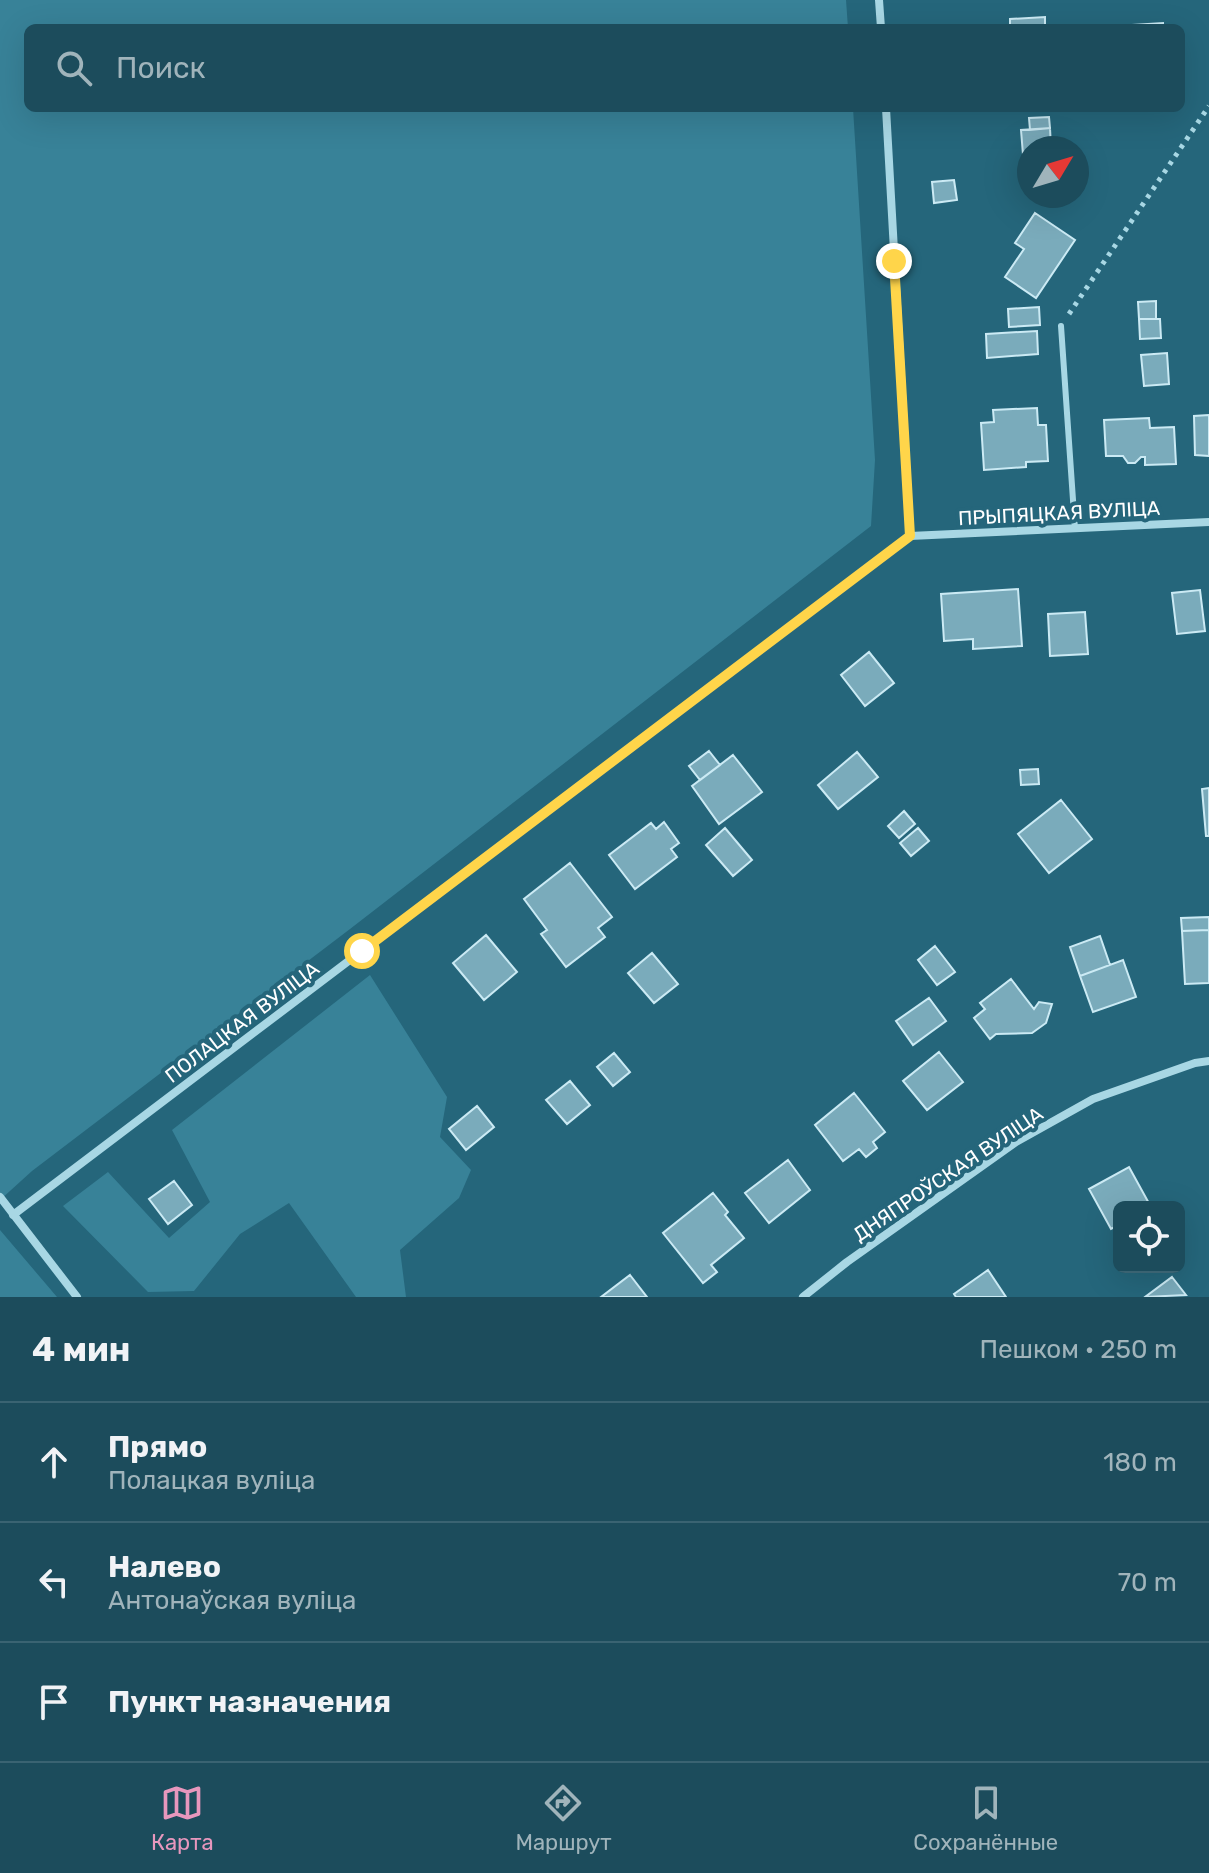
<!DOCTYPE html>
<html lang="ru">
<meta charset="utf-8">
<style>
body{margin:0;font-family:Rubik,sans-serif;background:#295665;color:#f1f3f6}
.controls{position:absolute;right:24px;bottom:24px;display:grid;overflow:hidden;border-radius:12px;box-shadow:0 8px 32px #0002}
.controls button{width:72px;height:72px;display:grid;place-items:center;padding:0;border:0;border-bottom:2px solid #3a6372;background:#1c4c5c;color:#f1f3f6;font:40px sans-serif}
.compass{position:absolute;left:1017px;top:136px;width:72px;height:72px;border-radius:50%;background:#1c4c5c;box-shadow:0 8px 32px #0002;rotate:52deg}
.stop{position:absolute;width:24px;height:24px;margin:-18px;border:6px solid #ffd54a;border-radius:50%;background:#fff}
.stop.end{background:#ffd54a;border-color:#fff;box-shadow:0 2px 8px #0008}
.list{margin:0;padding:0;list-style:none}
h2{display:flex;justify-content:space-between;align-items:center;height:104px;margin:0;padding:0 32px;font-size:34px}
h2 small{font-size:26px;font-weight:400;color:#a0b4bb}
.list li{display:grid;grid-template-columns:52px 1fr auto;gap:24px;align-items:center;box-sizing:border-box;height:120px;padding:0 32px;border-top:2px solid #3a6372}
.list b{display:block;font-size:30px;white-space:nowrap}
.list p{margin:0;font-size:26px;white-space:nowrap;color:#a0b4bb}
.list em{font-size:26px;font-style:normal;color:#a0b4bb}
.icon{flex:none;width:44px;height:44px;fill:none;stroke:currentColor;stroke-width:2;stroke-linecap:round;stroke-linejoin:round}
.map{position:relative;flex:none;width:1209px;height:1297px;overflow:hidden}
.search{position:absolute;background:#1c4c5c;box-shadow:0 8px 32px #0002;left:24px;right:24px;top:24px;height:88px;display:flex;align-items:center;gap:20px;box-sizing:border-box;padding:0 28px;border-radius:12px;color:#a0b4bb;font-size:30px}
.sheet{height:464px;background:#1c4c5c}
nav{display:flex;justify-content:space-around;align-items:center;box-sizing:border-box;height:112px;border-top:2px solid #3a6372;background:#1c4c5c;font-size:22px;color:#a0b4bb}
nav a{display:grid;justify-items:center;gap:4px}
nav .on{color:#e797bd}
.map>svg:first-child{display:block}
.green{fill:#388298}
.building{fill:#7aabbb;stroke:#cbeaf4;stroke-width:2}
.lines{fill:none;stroke-linecap:round;stroke-linejoin:round}
.path{stroke:#a8d7e4;stroke-width:5;stroke-dasharray:4 6;stroke-linecap:butt}
.service{stroke:#a8d7e4;stroke-width:6}
.minor{stroke:#a8d7e4;stroke-width:8}
.route{stroke:#ffd54a;stroke-width:10}
.labels{text-anchor:middle;stroke-width:8;stroke-linejoin:round;paint-order:stroke}
.street-label{font-size:20px;fill:#fff;stroke:#25667b}
</style>
<div class="map">
<svg width="1209" height="1297" viewBox="0 0 1209 1297">
<rect width="100%" height="100%" fill="#25667b"/>
<path class="green" d="M0,0H846L848,28H28V108H853L875,460L871,526L350,929L32,1171L0,1200Z
M370,975L447,1097L440,1137L471,1170L459,1198L400,1250L406,1297H356L289,1203L240,1234L194,1291L148,1292L63,1206L108,1172L169,1238L210,1202L172,1130Z
M0,1230L57,1297H0Z"/>
<path class="building" d="M1045,17V28H1010V19Z
M1163,23V28H1134L1133,25Z
M1049,117L1050,128L1030,130L1029,118Z
M1050,128L1051,148H1029V167H1024L1021,130Z
M954,180L957,200L934,203L932,182Z
M1035,213L1075,240L1036,298L1005,277L1024,249L1015,243Z
M1156,301V319H1139L1138,302Z
M1039,307L1040,325L1009,327L1008,309Z
M1139,319H1160L1161,338L1140,339Z
M1037,331L1038,354L987,358L986,334Z
M1167,353L1169,384L1144,386L1141,355Z
M1037,408L1038,425H1046L1048,461L1026,462V467L984,470L981,423L994,422L993,410Z
M1209,415V456L1195,455L1194,416Z
M1149,418L1150,428L1174,427L1176,464L1145,465V457H1141L1135,463H1128L1123,456H1106L1104,420Z
M1018,589L1022,646L973,649V639L944,641L941,594Z
M1200,590L1205,631L1177,634L1172,593Z
M1085,612L1088,654L1050,656L1048,614Z
M869,652L894,683L865,706L841,675Z
M709,751L720,765L700,780L689,766Z
M857,752L878,777L838,809L818,785Z
M733,755L762,792L719,824L692,786Z
M1038,769L1039,784L1021,785L1020,770Z
M1209,788V836H1206L1202,789Z
M1061,800L1092,839L1049,873L1018,834Z
M904,811L915,824L899,838L888,826Z
M664,822L679,843L671,849L677,857L635,889L609,855L651,823L656,829Z
M725,828L752,860L733,876L706,845Z
M918,828L929,841L911,856L900,843Z
M570,863L612,917L598,928L605,937L566,967L541,934L547,930L524,899Z
M1209,917V930L1182,931L1181,918Z
M1209,930V983L1185,984L1182,931Z
M486,935L517,972L484,1000L453,963Z
M1100,936L1110,965L1080,976L1070,947Z
M935,946L955,972L937,985L918,960Z
M652,953L678,984L654,1003L628,973Z
M1123,960L1136,997L1093,1012L1080,976Z
M1011,979L1034,1009L1039,1002L1052,1004L1046,1023L1032,1033L996,1034L990,1039L974,1018L985,1009L980,1003Z
M929,998L946,1021L913,1045L896,1021Z
M939,1052L963,1082L927,1110L903,1081Z
M614,1053L630,1072L613,1086L597,1067Z
M570,1081L590,1105L567,1124L546,1100Z
M854,1093L885,1132L873,1142L877,1148L866,1157L859,1149L843,1161L815,1125Z
M477,1106L494,1127L466,1150L449,1129Z
M788,1160L810,1190L769,1223L745,1193Z
M1129,1167L1151,1207H1119V1225L1111,1229L1089,1189Z
M174,1181L192,1205L168,1224L149,1199Z
M713,1193L728,1212L725,1215L744,1238L711,1265L717,1272L703,1283L663,1233Z
M988,1270L1006,1297H956L954,1294Z
M630,1275L647,1297H601Z
M1172,1277L1186,1295L1145,1297Z"/>
<g class="lines">
<path class="path" d="M1069,314L1209,106"/>
<path class="service" d="M1061,326L1075,529"/>
<path class="minor" d="M879,0L881,28
M886,108L910,536
M910,536L1209,522
M0,1197L77,1297
M13,1215L910,536
M803,1297L847,1262L1016,1142L1093,1099L1195,1063L1209,1061"/>
</g>
<g class="lines">
<path class="route" d="M362,951L910,536L894,261"/>
</g>
<g class="labels">
<g class="street-label">
<text transform="translate(1059 513) rotate(-3)" y="7">ПРЫПЯЦКАЯ ВУЛІЦА</text>
<text transform="translate(242 1022) rotate(-37)" y="7">ПОЛАЦКАЯ ВУЛІЦА</text>
<text transform="translate(948 1174) rotate(-34)" y="7">ДНЯПРОЎСКАЯ ВУЛІЦА</text>
</g>
</g>
</svg>
<div class="controls">
<button><svg class="icon" aria-label="locate" viewBox="0 0 24 24"><circle cx="12" cy="12" r="6"/><path d="M12 2v4M12 18v4M2 12h4M18 12h4"/></svg></button>
</div>
<svg class="compass" viewBox="-18 -18 36 36"><path d="M0-13l5 13h-10z" fill="#e53935"/><path d="M0 13l5-13h-10z" fill="#a0b4bb"/></svg>
<div class="stop" style="left:362px;top:951px"></div>
<div class="stop end" style="left:894px;top:261px"></div>
<div class="search"><svg class="icon" aria-label="search" viewBox="0 0 24 24"><circle cx="10" cy="10" r="6"/><path d="M15 15l6 6"/></svg>Поиск</div>
</div>
<section class="sheet">
<h2>4 мин<small>Пешком · 250 m</small></h2>
<ul class="list">
<li><svg class="icon" aria-label="ahead" viewBox="0 0 24 24"><path d="M12 20V5M6 11l6-6 6 6"/></svg><div><b>Прямо</b><p>Полацкая вуліца</p></div><em>180 m</em></li>
<li><svg class="icon" aria-label="left" viewBox="0 0 24 24"><path d="M17 20v-9H6M10 6l-5 5 5 5"/></svg><div><b>Налево</b><p>Антонаўская вуліца</p></div><em>70 m</em></li>
<li><svg class="icon" aria-label="arrive" viewBox="0 0 24 24"><path d="M6 21V4h12l-3 4 3 4H6"/></svg><div><b>Пункт назначения</b></div></li>
</ul>
</section>
<nav>
<a class="on"><svg class="icon" aria-label="map" viewBox="0 0 24 24"><path d="M3 6l6-2 6 2 6-2v14l-6 2-6-2-6 2zM9 4v14M15 6v14"/></svg>Карта</a>
<a><svg class="icon" aria-label="directions" viewBox="0 0 24 24"><path d="M12 3l9 9-9 9-9-9zM9 14v-3h6M13 9l2 2-2 2"/></svg>Маршрут</a>
<a><svg class="icon" aria-label="saved" viewBox="0 0 24 24"><path d="M7 4h10v16l-5-4-5 4z"/></svg>Сохранённые</a>
</nav>
